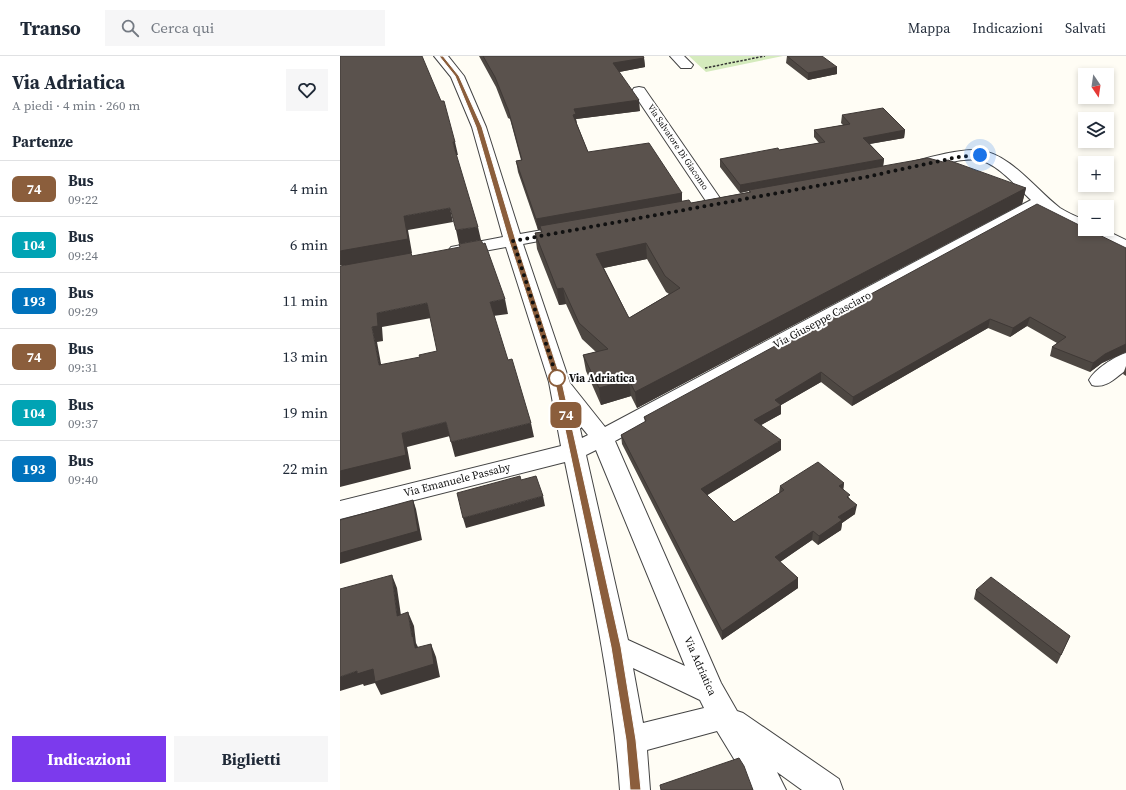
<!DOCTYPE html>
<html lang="it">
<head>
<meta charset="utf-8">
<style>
	:root { --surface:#fff; --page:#f6f6f7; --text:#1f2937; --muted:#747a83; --line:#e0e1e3; --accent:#7c3aed }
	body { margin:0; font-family:"Source Serif 4",serif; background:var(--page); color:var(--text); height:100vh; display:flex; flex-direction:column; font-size:15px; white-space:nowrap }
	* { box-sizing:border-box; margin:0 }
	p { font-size:13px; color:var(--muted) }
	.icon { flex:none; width:22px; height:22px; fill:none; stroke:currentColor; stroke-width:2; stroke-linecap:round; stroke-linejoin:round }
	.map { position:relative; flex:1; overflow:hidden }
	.panel { display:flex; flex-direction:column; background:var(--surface); width:340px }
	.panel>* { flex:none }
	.badge { padding:0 8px; border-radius:6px; font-size:14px; line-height:26px }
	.needle { width:26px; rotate:167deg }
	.tools { position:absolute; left:738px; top:12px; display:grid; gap:8px }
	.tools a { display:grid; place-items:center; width:36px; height:36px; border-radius:0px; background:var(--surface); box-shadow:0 2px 6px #0003; font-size:20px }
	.you { position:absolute; width:20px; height:20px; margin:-10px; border:3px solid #fff; border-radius:50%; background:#1a73e8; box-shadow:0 0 0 6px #1a73e833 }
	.map>.badge { position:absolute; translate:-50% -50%; box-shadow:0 0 0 2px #fff }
	h2 { padding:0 12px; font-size:15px; line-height:36px }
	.round { display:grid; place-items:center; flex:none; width:42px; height:42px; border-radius:0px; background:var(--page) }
	.summary { display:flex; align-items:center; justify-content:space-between; height:68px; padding:0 12px }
	h1 { font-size:19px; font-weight:700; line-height:30px }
	.primary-button { display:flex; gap:8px; margin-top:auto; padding:8px 12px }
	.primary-button a { flex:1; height:46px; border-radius:0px; background:var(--accent); color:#fff; font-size:16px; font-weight:700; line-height:46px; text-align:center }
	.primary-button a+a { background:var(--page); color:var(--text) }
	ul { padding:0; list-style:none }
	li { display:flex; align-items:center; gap:12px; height:56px; padding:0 12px; border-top:1px solid var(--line) }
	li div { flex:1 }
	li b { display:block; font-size:15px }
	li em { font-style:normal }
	li .badge { min-width:44px; font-weight:700; text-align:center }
	header { display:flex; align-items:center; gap:24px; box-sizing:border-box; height:56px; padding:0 20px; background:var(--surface); border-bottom:1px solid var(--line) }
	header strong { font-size:19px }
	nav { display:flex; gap:22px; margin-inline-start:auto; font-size:14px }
	.search { width:280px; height:36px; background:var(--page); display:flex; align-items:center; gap:10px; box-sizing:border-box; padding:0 14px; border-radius:0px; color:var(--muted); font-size:15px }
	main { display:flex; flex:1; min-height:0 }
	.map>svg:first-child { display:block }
	.green { fill:#d5ebbd }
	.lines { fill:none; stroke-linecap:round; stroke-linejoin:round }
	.minor-casing { stroke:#444; stroke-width:2 }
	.path { stroke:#333; stroke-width:1.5; stroke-dasharray:2.5 1.5; stroke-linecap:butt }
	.minor { fill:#fff; fill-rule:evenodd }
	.wall { fill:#4d4742; fill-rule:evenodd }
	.shaded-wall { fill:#3f3936 }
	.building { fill:#5a524d; stroke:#3f3936; fill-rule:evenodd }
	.line { fill:#8b5e3c; stroke:#fff }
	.walk { stroke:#111; stroke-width:4; stroke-dasharray:0 7.2 }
	.stop-dot { fill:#fff; stroke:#8b5e3c; stroke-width:2 }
	.labels { text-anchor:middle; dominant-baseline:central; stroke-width:4; stroke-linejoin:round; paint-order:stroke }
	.far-street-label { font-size:9px; fill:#111; stroke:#fff }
	.street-label { font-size:11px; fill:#111; stroke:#fff }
	.stop-label { font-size:11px; font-weight:bold; fill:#111; stroke:#fff; text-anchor:start }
</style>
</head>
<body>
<header>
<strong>Transo</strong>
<div class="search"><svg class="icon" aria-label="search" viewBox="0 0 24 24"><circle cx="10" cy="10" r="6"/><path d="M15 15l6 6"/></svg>Cerca qui</div>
<nav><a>Mappa</a><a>Indicazioni</a><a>Salvati</a></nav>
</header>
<main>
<section class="panel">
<div class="summary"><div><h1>Via Adriatica</h1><p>A piedi · 4 min · 260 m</p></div><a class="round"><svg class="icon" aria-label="heart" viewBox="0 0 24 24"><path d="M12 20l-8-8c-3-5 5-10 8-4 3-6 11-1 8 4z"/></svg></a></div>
<h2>Partenze</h2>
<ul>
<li><span class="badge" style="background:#8b5e3c;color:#fff">74</span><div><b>Bus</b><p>09:22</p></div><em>4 min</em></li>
<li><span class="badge" style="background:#00a3b4;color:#fff">104</span><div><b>Bus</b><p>09:24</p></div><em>6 min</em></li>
<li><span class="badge" style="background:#0072bc;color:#fff">193</span><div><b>Bus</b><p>09:29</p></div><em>11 min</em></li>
<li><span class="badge" style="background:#8b5e3c;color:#fff">74</span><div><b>Bus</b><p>09:31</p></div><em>13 min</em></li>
<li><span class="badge" style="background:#00a3b4;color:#fff">104</span><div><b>Bus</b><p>09:37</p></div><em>19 min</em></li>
<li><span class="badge" style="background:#0072bc;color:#fff">193</span><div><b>Bus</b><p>09:40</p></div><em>22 min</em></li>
</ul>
<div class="primary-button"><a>Indicazioni</a><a>Biglietti</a></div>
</section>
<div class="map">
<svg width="786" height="734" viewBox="0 0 786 734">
	<rect width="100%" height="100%" fill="#fffdf5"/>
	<path class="green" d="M349,0H443L366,16Z"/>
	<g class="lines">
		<defs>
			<path id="minor" d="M94,0H108L124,20L146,71L180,178L225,170L231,171L234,175L231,179L183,188L230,327L265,371L691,144C678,132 656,106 638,104C621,101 589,112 571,116L565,114L563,111L565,108C587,102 616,93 638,94C670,97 696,134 720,152C728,157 737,161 745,164V173H763L786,184V196L780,195L716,164L700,153L275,385L381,627L397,655L403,657L499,723L503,734H462L437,716L446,734H413L377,675L307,694L310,734H280C272,623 247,514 225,406L0,463V445L221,390L209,326L166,191L117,200L111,199L108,195L111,191L163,181L132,71L111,21ZM239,368L248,379L242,382ZM256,394L345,610L288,584L246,399ZM293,612L360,644L364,652L303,667Z
				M330,0H344L353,9L351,12H341Z
				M299,31L304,32L384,148L382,152L376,153L370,152L368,148L292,35L294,32Z
				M786,297V314C775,322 766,333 752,329L749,324C755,313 774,301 786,297Z"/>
		</defs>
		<use href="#minor" class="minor-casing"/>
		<path class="path" d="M365,12L425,0"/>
		<use href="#minor" class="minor"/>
	</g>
	<path class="wall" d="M139,0H303L304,2L305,11L279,16L300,55L236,63L237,68L248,96L342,137V145L351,147L409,136V135L400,137L380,111V103L439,94L479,87L474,81V74L503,69L501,67L502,59L565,74L564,82L530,88L544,103L543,110L686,132L682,148L297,352L291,340L261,349L246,315L243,299L256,296L242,283L226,248L219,249L197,193L195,177L201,176L200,174H198L178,116L176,105L181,104L170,63L168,62L156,31ZM307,203L326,236L329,238L289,262L264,212Z
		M447,0L497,11V18L468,24L446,7Z
		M786,192V296L762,307L750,316L710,300L712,291L717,287L687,270L670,281L648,272L512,350L481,326L441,349V358L421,369L441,394L367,439L394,466L439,437L440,430L504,427L503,433L510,443L515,458L502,467L501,474L478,489L472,484L440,506L458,522V532L382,584L282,388L281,379L305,366L304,361Z
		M786,310V320L783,318Z
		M636,534L730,580L717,608L634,543Z"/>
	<path class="shaded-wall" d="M304,2L305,11L274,17L273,7Z
		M497,11V18L468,24V17Z
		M299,44L300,55L236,63L237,69L233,59L234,53Z
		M565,74L564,82L523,89V82Z
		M113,86H115L118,99H116Z
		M544,103L543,111L409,134V135L400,137V129Z
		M686,132L682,148L297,352L295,336Z
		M342,137V148L200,170V174H198L196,163Z
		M110,152L113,166L68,174L72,197H71L75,211L0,209V195L64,160Z
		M138,171L141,184L119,188L116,174Z
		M306,187L307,203L258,213L256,198Z
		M223,232L226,248L219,249L217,233Z
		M165,243L168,258L153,260L150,246Z
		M87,247L91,262L42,271L43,285L37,286L44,324L39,309L32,271L37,257Z
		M690,261L687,270L670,281L673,272Z
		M650,263L648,272L512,350L513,341Z
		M786,288V296L762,307L750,316L753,307L765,298Z
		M481,316V326L441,349V358L414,373V364L435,344Z
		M289,324L291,340L261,349L259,332Z
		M106,366L110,380L67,391L71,413L0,431V415L62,377Z
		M191,367L194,381L115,401L111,386Z
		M441,384V394L361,443V433Z
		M504,427L503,436L499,430Z
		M203,440L205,450L126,472L123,462Z
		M73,444L76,453L82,484L0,508V497Z
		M517,449L515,458L502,467L501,474L478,489L479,480L498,461Z
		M473,475L472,484L434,510L435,501Z
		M52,519L57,532L63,573L57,560Z
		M458,522V532L382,584V575Z
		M68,556L74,570L76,587L79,593L75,592L72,581Z
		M91,588L96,601L100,621L41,639L35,627L24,630L23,628L0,635V621L17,615L33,613Z"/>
	<path class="building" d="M0,0H82L101,45H104L115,86H113L115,94L138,171L116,174L110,152L64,160L68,183L0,195Z
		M143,0H303L304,2L273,7L299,44L234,53L236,58L233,59L248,96L309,87L342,137L196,163L176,105L182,104L168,53L167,51L155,21Z
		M447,0H482L497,11L468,17Z
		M543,52L565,74L523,82L544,103L400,129L380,103L438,92L439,94L485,86L474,74L510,68L502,59Z
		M588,102L603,106L608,104L686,132L295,336L289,324L259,332L243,299L268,293L239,267L223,232L217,233L195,177L202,176L200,170L349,144L351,147L411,136L409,134ZM306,187L325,220L340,232L289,262L256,198Z
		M697,148L745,172V173H747L786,192V288L765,298L753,307L712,291L726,281L690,261L673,272L650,263L513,341L481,316L435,344L441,349L414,364L441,384L361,433L394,466L444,434L440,430L478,406L504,427L499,430L510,439L507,441L517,449L498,461L502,464L479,480L473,475L435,501L458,522L382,575L281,379L306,365L304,361Z
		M141,184L143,188L145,187L165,243L150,246L168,304L172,303L191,367L111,386L106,366L62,377L66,399L0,415V210L71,197L72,200L120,191L119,188ZM87,247L97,295L79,299L80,301L39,309L32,271L38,270L37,257Z
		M180,420L181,424L196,420L203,440L123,462L117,437Z
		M73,444L78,475L0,497V464Z
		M52,519L57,560L68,556L72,581L73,580L75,592L91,588L94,608L35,626L33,613L17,618V615L0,621V533Z
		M651,521L730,580L721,599L636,534Z
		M399,702L404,710L413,734H321L320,729Z"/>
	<path class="line" d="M99,0H103L119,20L142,71L176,185L222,326L281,591L296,684L301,734H290L286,684L271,591L215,326L169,185L136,71L115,20Z"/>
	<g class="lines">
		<path class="walk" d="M217,322L173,185L526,121L618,101L640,99"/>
	</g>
	<circle class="stop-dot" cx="217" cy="322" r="8"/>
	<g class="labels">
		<g class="far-street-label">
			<text transform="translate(338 91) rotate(56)">Via Salvatore Di Giacomo</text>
		</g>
		<g class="street-label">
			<text transform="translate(482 264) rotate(-28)">Via Giuseppe Casciaro</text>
			<text transform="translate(117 424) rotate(-14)">Via Emanuele Passaby</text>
			<text transform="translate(360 610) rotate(66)">Via Adriatica</text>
		</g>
		<g class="stop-label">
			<text x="229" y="322">Via Adriatica</text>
		</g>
	</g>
</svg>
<div class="tools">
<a><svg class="needle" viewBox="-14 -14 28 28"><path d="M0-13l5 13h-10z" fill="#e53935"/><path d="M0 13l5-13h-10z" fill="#747a83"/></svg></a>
<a><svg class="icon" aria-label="layers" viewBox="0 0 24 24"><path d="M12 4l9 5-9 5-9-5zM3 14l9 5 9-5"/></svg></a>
<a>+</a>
<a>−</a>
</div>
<div class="you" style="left:640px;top:99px"></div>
<b class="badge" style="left:226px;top:359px;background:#8b5e3c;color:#fff">74</b>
</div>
</main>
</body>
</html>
